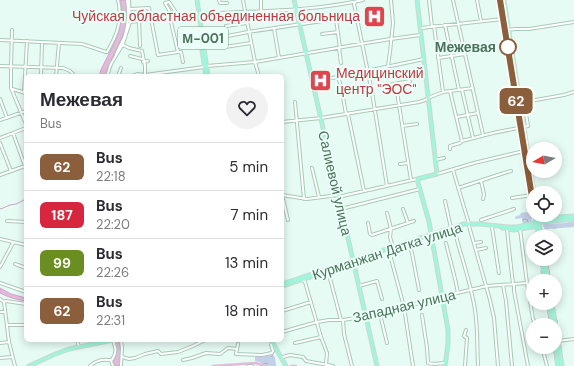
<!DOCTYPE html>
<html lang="en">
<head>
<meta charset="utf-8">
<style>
	:root { --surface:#fff; --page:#f2f2f3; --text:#2b2b33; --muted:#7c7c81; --line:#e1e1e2 }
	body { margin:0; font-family:"DM Sans",sans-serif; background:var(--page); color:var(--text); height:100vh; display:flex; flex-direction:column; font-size:15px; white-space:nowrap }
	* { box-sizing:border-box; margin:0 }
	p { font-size:13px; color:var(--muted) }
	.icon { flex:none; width:22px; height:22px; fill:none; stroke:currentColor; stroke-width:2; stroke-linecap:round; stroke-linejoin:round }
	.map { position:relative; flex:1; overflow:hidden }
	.side { position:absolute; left:24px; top:74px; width:260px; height:268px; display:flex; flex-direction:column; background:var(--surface); border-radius:6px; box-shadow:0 2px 10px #0003 }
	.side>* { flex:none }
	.badge { padding:0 8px; border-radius:6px; font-size:14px; line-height:26px }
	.needle { width:26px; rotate:261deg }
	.buttons { position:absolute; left:526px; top:142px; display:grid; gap:8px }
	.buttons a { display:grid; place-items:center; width:36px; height:36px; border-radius:50%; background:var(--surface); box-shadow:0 2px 10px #0003; font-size:20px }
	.map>.badge { position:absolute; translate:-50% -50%; box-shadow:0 0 0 2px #fff }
	.round { display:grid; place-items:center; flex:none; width:42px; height:42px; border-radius:21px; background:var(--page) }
	.summary { display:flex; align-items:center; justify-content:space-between; height:68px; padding:0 16px }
	h1 { font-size:19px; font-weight:700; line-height:30px }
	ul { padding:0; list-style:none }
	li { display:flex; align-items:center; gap:12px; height:48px; padding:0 16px; border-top:1px solid var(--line) }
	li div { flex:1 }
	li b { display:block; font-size:15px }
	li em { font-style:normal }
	li .badge { min-width:44px; font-weight:700; text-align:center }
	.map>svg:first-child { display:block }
	.forest { fill:url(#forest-crowns) }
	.water { fill:#e4badb; stroke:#d5a1ca }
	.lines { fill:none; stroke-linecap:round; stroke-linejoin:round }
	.stream { stroke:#d5a1ca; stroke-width:1 }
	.river { stroke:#e4badb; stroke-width:2.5 }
	.minor-casing { stroke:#a9c9b9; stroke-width:4 }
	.major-casing { stroke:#cdd8d1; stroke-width:5 }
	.minor { stroke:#fff; stroke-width:2 }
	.major { stroke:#a0f6db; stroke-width:3 }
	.line-casing { stroke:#fff; stroke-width:9 }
	.line { stroke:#8b5e3c; stroke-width:6 }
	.stop-dot { fill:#fff; stroke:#8b5e3c; stroke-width:2 }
	.labels { text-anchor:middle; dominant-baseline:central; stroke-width:4; stroke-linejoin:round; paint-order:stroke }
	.shield { fill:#ebfef7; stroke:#7b9c8a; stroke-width:1 }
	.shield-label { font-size:13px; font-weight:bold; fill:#4b725b }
	.health-label { font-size:14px; fill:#be3a42; stroke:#ebfef7; text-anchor:end }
	.stop-label { font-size:14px; font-weight:bold; fill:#4b725b; stroke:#ebfef7; text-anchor:end }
	.street-label { font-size:14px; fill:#4b725b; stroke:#ebfef7 }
</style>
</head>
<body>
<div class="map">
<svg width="574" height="366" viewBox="0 0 574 366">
	<defs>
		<pattern id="forest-crowns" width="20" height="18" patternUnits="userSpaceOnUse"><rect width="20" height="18" fill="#c4d0e8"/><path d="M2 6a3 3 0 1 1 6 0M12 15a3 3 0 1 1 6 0" fill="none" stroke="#a1adbf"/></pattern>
	</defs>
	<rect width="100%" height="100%" fill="#e5fbf4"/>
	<path class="forest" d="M526,212L528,213H531L532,219L530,223L523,225L522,218L516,219L515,217L517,216L520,215L521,213Z
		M574,221V227L548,229H545L543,226L544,224H546L565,223Z
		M272,355L275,357L276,366H270L255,361V356Z"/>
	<path class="water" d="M120,0H126C133,30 113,49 105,76H99L101,70C112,46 126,27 120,0Z
		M0,288L11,294L26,298V301C17,300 8,297 0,293Z
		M114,340H119L121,355L120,366H115V364L112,362L115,357L116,354Z"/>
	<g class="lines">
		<path class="stream" d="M0,209L3,208L10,205L16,204L26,199
			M535,232L536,237
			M543,233L544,237
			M547,259L548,262
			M540,263L541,267
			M548,264L550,276
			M541,271L542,278
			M550,280V281
			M547,306L549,320
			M556,317V319
			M557,320L559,337
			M560,342L561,348
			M554,352L556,365"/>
		<path class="river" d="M213,366L255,363L266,366
			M291,366H296"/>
		<defs>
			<path id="minor" d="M219,0L220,3H227
				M243,0L255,62L259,76
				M261,0V12
				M429,0L432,27
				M453,0L483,135
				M477,0L481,21
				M355,2L354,4L372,92L387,186
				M130,9L149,8L158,55L178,52
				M199,14C254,11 309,12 363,0
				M173,17L165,3L169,2L179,17
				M170,18L178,52H181L183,62
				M336,19L340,48
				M139,21L140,46
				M130,22L197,14
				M445,25L459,90
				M226,26L247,23
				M434,26L443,92
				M274,28L279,58
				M421,28L503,19
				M12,30L11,67V88L26,124
				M505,30L516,29H529L574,22
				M322,34L338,32
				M0,40L82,44L106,52H107C117,35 123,20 118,0
				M202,41L248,32L336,19L356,14
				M123,45L129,48L142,51L145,66V75
				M225,47L251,43
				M339,48L341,63
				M116,55C118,49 121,44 124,38C128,26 129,12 127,0
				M130,56L142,59
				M438,58L465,54
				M143,62L148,61
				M0,66L63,68L70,71L73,74V76
				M207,66L255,62L384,40L391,39L420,35
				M388,66L390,52L393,23L391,0
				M41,76L42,42
				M56,76L59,43
				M107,76L111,64L123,44L130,22L129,0
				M118,76L121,68
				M132,76L137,74L145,75L204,67
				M338,77L341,86L346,114
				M313,81L338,77L424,59
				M396,84L399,105L411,180
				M389,85L410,81
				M12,89L26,93
				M462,90L473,138
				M450,91L462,141
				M24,93L27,41
				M343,94L358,92
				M0,99L7,118
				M295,102L304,199
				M348,114L364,191
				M457,117L478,113
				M0,120L26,111
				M282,122L321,118L419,102L425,100L428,98L443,92L473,88
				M402,126L417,124
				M13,133L25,166
				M0,138L26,128
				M0,143L11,171
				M450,149V146L460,143L462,141L493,133L528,126L524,102L564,95L574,92
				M435,160L444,158
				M400,164L408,163
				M312,168L319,197
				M453,170L469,224
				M437,174L474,163L524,151
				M0,175L25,166
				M481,181L484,194L483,199
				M458,188L501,174L511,171
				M282,195L307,199L338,195
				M282,195L288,220
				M338,197L417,179
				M512,198L532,195
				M445,201L451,228
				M341,209L420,189
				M403,209L408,223
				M387,213L391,229L390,237L393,247
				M481,220L514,209
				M7,221L26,222
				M368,223L370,234L372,235L414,221
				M469,226L490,300L494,318L498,366
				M492,227L499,273
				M454,229C461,256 471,283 475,310C478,329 477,347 478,366
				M507,229L510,258L513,284
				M520,229L527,283L533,319L536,325
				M0,239L26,245
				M446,243C450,260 455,276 458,293
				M475,243L481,242
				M409,244L412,253L419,290
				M476,250L486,248
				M389,251L404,307L413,366
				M15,264L26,268
				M0,267L13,243
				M328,271L341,320
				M303,280L305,282L321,337L327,353L326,365
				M0,283L26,292
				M514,284V291L528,366
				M503,285L506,301L512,366
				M359,286L377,281L382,299
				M0,299L4,302L6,301L26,304
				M4,302L9,342L15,366
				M282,311L311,302
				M0,312H5
				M380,314L387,343
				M422,315L427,348L428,363C433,365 440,363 445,363
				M343,320L344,334L352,366
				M7,325H26
				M282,332L317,322L329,320H343L380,314L444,296L487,286L527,283
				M77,340L79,347
				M113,340C116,349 117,353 111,361L113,366
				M121,340L122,348L121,366
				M558,341L574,339
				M0,343L9,342
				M295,343L321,337
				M238,344L236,354L262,355L272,353L273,351L271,345L273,343
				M542,347L547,366
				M122,357L129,359L135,358L145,354L158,351L161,354L178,352L193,346L205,340
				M283,357L290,355L303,357L306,361L333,366
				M0,358L12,357
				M183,360L192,358L206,353L220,354L228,348L237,349
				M90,366C97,360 102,359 111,360
				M248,366H252
				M465,366L467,338L464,336L466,330"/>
			<path id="major" d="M197,0L208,76
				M294,0L377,366
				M417,0L437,174L417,179L429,222L448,330V344L445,366
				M500,0L533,203
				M504,0L534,193
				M200,37L206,76
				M535,215L539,237
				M538,215L541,237
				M502,228L514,230L526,228L533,227L543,222L574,219
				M542,259L545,281
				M545,259L548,281
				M282,284L435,233L464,224H480L508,227H517L531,224L543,218L574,216
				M282,286L344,266
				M549,303L552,325
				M552,303L562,366
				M271,340L286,366
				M555,344L558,366
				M29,366L53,355L69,349L113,340"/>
		</defs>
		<use href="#minor" class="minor-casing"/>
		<use href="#major" class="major-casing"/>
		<use href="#minor" class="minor"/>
		<use href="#major" class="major"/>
	</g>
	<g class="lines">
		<defs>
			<path id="line" d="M500,0L533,203"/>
		</defs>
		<use href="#line" class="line-casing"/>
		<use href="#line" class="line"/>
	</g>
	<defs>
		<symbol id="hospital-square" viewBox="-11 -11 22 22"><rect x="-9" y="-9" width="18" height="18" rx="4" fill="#e0444e" stroke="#ebfef7"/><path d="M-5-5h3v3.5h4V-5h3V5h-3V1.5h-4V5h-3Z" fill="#fff"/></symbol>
	</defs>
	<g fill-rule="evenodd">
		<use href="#hospital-square" x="362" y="4" width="25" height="25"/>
		<use href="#hospital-square" x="308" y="68" width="25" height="25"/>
	</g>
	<circle class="stop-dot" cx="508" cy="47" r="8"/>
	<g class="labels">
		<rect class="shield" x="178" y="27" width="50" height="22" rx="3"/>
		<g class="shield-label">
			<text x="203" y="38">М-001</text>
		</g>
		<g class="health-label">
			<text x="360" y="16">Чуйская областная объединенная больница</text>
			<text x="336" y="73" text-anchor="start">Медицинский<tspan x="336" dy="16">центр "ЭОС"</tspan></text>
		</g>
		<g class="stop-label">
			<text x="496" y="47">Межевая</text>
		</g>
		<g class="street-label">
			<text transform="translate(335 183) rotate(77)">Салиевой улица</text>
			<text transform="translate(387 251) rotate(-18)">Курманжан Датка улица</text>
			<text transform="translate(404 306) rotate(-13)">Западная улица</text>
		</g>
	</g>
</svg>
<div class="buttons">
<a><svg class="needle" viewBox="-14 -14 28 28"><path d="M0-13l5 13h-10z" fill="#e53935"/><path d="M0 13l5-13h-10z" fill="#7c7c81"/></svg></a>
<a><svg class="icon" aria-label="locate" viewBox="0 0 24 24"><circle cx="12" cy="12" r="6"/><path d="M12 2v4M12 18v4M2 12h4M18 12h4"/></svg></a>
<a><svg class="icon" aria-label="layers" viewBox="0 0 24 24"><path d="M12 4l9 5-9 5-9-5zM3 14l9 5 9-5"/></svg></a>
<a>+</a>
<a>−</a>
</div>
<b class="badge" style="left:516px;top:101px;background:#8b5e3c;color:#fff">62</b>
<section class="side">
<div class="summary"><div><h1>Межевая</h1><p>Bus</p></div><a class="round"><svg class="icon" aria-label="heart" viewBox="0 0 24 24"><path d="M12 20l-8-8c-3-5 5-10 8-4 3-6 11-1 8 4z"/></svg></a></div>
<ul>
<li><span class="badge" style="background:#8b5e3c;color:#fff">62</span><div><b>Bus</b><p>22:18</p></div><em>5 min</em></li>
<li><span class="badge" style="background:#d7263d;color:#fff">187</span><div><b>Bus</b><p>22:20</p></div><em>7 min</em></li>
<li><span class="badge" style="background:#6b8e23;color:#fff">99</span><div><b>Bus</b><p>22:26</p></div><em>13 min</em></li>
<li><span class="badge" style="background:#8b5e3c;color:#fff">62</span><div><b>Bus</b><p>22:31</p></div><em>18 min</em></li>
</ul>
</section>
</div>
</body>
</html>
